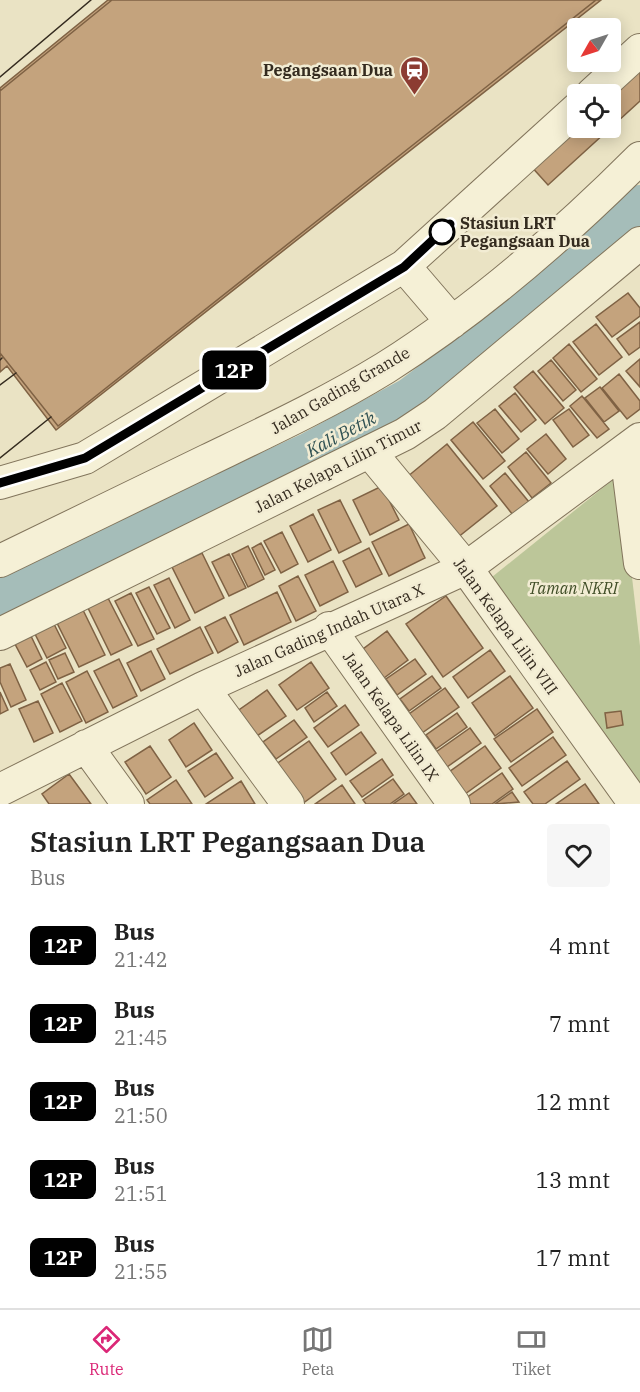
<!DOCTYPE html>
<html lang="id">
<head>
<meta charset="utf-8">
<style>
	:root { --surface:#fff; --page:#f6f6f6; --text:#222; --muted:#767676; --line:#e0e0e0; --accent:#db2777 }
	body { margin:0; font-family:"IBM Plex Serif",serif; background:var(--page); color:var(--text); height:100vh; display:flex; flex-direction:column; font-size:22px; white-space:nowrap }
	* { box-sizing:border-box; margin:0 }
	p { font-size:20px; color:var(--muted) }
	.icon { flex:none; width:33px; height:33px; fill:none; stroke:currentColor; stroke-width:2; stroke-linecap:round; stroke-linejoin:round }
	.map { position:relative; height:804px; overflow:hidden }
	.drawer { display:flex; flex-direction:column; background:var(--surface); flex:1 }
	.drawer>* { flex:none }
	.badge { padding:0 12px; border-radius:9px; font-size:21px; line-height:39px }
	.needle { width:39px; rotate:231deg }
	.fabs { position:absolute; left:567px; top:18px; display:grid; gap:12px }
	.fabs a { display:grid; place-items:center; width:54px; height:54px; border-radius:6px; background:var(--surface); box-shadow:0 3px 15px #0003; font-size:30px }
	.map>.badge { position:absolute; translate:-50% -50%; box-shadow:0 0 0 3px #fff }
	.round { display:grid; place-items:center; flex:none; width:63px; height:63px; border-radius:6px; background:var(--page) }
	.summary { display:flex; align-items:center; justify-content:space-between; height:102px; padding:0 30px }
	h1 { font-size:28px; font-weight:600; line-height:45px }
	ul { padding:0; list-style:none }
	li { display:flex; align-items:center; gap:18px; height:78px; padding:0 30px }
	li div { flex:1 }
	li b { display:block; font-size:22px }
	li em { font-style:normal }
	li .badge { min-width:66px; font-weight:700; text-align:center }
	.tabs { display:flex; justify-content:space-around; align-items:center; height:84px; border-top:2px solid var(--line); background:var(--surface); font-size:16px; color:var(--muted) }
	.tabs a { display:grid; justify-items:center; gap:3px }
	.tabs .selected { color:var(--accent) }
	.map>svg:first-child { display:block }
	.green { fill:#bcc699 }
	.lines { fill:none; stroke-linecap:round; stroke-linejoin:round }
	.river { stroke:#a5bdb9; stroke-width:40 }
	.building { fill:#c4a37d; stroke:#7f6244; stroke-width:1.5 }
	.minor-casing { stroke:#82755c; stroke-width:34 }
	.minor { stroke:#f5f0d6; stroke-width:32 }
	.tram { stroke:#342b1f; stroke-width:1.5 }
	.line-casing { stroke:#fff; stroke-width:14 }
	.line { stroke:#010101; stroke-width:9 }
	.stop-dot { fill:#fff; stroke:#010101; stroke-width:3 }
	.labels { text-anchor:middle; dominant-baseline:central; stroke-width:5; stroke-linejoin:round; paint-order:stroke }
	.poi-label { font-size:16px; font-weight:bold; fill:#342b1f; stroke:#f2ecd3; text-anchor:end }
	.stop-label { font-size:16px; font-weight:bold; fill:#342b1f; stroke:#f2ecd3; text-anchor:start }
	.street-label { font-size:16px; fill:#342b1f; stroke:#f2ecd3 }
	.park-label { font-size:16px; font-style:italic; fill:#404e27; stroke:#f2ecd3 }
	.water-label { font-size:18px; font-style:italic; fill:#2f5052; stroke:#f2ecd3 }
</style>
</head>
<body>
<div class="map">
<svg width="640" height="804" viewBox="0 0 640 804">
	<rect width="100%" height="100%" fill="#eae3c4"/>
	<path class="green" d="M620,474L640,646V794L492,577Z"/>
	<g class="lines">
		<path class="river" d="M0,597L310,452L411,397L505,326L640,205"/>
	</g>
	<path class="building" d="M108,0H601L56,430L7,366L0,372V88Z
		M112,0H596L58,426L0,353V91Z
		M640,63V101L548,185L530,165L578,128H610V94Z
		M628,293L640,308V316L612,337L596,317Z
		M640,322V347L629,355L617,339Z
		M596,324L622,357L599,375L573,342Z
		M569,344L597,379L581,392L553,358Z
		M640,359V387L626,371Z
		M551,360L576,390L563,401L538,371Z
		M533,371L564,408L545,424L514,387Z
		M619,374L640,401V409L627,419L602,388Z
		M600,387L619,411L604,422L585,398Z
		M515,393L536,420L521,432L499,406Z
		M582,396L609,429L597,438L570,406Z
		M495,409L519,439L502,453L477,423Z
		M569,409L589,435L573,447L553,420Z
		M473,422L505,461L483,479L451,440Z
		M546,434L566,459L548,474L527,449Z
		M447,444L497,506L457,538L407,477Z
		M526,452L551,483L532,498L508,467Z
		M505,473L529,502L513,515L490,486Z
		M382,486L399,520L370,535L353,500Z
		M340,500L361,542L339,553L318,510Z
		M313,514L331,550L308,562L290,526Z
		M409,524L425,558L389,576L372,542Z
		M282,532L298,564L281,573L264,541Z
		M261,543L275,570L265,575L252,548Z
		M248,546L264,579L248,587L232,554Z
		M369,548L382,574L356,587L343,561Z
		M202,553L224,598L195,613L172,567Z
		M229,554L246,588L229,596L212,562Z
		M333,561L348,592L320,606L305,575Z
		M298,576L316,611L296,621L279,586Z
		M169,578L190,620L175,628L154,585Z
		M149,587L170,628L157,634L136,593Z
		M277,592L291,622L244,645L230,615Z
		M131,593L154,639L138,646L115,601Z
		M446,596L483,648L443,677L406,624Z
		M108,598L132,645L111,655L88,608Z
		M82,608L105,655L79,667L56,621Z
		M225,617L238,642L218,653L205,627Z
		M54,624L66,648L47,658L35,634Z
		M200,627L213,653L170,674L157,649Z
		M387,631L408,660L384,678L363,649Z
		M31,636L42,659L27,667L15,644Z
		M490,650L505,671L468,698L453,677Z
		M151,651L165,679L141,691L127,663Z
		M65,653L74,672L58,679L49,660Z
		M119,659L137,696L113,708L94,671Z
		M415,659L426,674L397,695L386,679Z
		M46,662L56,682L40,690L30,670Z
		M311,662L329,688L297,710L279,685Z
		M10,664L26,700L11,707L0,682V668Z
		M87,671L108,712L86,723L66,682Z
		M432,676L441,688L409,711L400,699Z
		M510,676L533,708L495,736L472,703Z
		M62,683L82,721L60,732L41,694Z
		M445,688L459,707L422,733L409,714Z
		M267,690L286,716L254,738L236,712Z
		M0,692L8,710L0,714Z
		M327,692L337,706L314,722L305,708Z
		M38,701L53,733L34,742L19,709Z
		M345,705L359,725L328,747L314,728Z
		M537,709L553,732L511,762L494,739Z
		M621,711L623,725L607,728L605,713Z
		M457,713L467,727L436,749L426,735Z
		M294,720L307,737L276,759L263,742Z
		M194,723L212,750L186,767L169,740Z
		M470,728L481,743L447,767L436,752Z
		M361,732L376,753L346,775L331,753Z
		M553,737L566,755L522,786L509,768Z
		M309,741L336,779L302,804L272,767Z
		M150,746L171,777L146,794L125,762Z
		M485,746L501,768L465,794L449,772Z
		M216,753L233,778L205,797L188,771Z
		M382,759L393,775L362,797L350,781Z
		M567,761L580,779L545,804H533L524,792Z
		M502,773L513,789L492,804H470L466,798Z
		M69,774L91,804H49L42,794Z
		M393,779L404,794L390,804H366L363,800Z
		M176,780L192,804H150L147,800Z
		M241,781L255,804H206Z
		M585,784L599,804H556Z
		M342,785L355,804H315Z
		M512,792L519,802L495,804Z
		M409,793L417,804H393Z"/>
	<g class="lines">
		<defs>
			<path id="minor" d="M592,94L640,50
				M404,266L452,322
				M370,452L466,568L635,804
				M626,452L640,563
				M0,483L85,458L404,266L578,108
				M0,561C69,527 139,494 208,460C268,431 328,403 385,368C475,311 565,233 640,158
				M329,628L454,804
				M0,634L405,434L435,414L640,243
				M203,688L288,804
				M86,746L128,804
				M0,790L203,688L466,568L640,439"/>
		</defs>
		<use href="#minor" class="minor-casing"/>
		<use href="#minor" class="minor"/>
		<path class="tram" d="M0,77L91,0
			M0,360L2,358
			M0,385L16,373
			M0,458L51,417"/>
	</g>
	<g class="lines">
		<defs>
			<path id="line" d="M0,483L85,458L404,267L450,224"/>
		</defs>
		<use href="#line" class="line-casing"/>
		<use href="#line" class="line"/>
	</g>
	<defs>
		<symbol id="station-pin" viewBox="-11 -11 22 30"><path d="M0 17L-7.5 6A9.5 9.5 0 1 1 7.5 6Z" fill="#8c3c32" stroke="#f2ecd3"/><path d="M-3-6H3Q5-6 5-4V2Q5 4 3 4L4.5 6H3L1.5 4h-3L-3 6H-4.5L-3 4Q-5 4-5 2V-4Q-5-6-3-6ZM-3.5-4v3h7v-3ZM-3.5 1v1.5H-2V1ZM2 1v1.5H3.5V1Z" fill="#fff"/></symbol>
	</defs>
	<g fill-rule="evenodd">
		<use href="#station-pin" x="398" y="54" width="33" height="45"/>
	</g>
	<circle class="stop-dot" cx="442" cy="232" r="12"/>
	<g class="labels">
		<g class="poi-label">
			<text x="393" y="70">Pegangsaan Dua</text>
		</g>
		<g class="stop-label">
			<text x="460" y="223">Stasiun LRT<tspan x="460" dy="18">Pegangsaan Dua</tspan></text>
		</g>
		<g class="street-label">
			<text transform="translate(340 390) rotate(-30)">Jalan Gading Grande</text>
			<text transform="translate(338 466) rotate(-27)">Jalan Kelapa Lilin Timur</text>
			<text transform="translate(506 626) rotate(54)">Jalan Kelapa Lilin VIII</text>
			<text transform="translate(329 630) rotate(-24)">Jalan Gading Indah Utara X</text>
			<text transform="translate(391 716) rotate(55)">Jalan Kelapa Lilin IX</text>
		</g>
		<g class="park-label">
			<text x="573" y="588">Taman NKRI</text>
		</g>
		<g class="water-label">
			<text transform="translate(341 434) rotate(-28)">Kali Betik</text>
		</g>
	</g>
</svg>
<div class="fabs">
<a><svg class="needle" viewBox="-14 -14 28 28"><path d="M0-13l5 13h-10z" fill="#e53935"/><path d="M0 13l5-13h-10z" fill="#767676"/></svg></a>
<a><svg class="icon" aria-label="locate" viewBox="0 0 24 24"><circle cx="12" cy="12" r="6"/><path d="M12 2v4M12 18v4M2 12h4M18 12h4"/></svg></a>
</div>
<b class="badge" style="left:234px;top:370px;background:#010101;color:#fff">12P</b>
</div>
<section class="drawer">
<div class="summary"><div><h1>Stasiun LRT Pegangsaan Dua</h1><p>Bus</p></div><a class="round"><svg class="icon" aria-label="heart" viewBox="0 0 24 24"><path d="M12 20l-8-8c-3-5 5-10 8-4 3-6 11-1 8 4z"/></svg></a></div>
<ul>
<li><span class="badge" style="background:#010101;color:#fff">12P</span><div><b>Bus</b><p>21:42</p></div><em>4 mnt</em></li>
<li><span class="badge" style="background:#010101;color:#fff">12P</span><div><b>Bus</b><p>21:45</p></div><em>7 mnt</em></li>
<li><span class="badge" style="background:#010101;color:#fff">12P</span><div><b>Bus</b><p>21:50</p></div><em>12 mnt</em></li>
<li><span class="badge" style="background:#010101;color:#fff">12P</span><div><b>Bus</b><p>21:51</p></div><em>13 mnt</em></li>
<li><span class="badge" style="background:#010101;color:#fff">12P</span><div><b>Bus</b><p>21:55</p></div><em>17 mnt</em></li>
</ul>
</section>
<nav class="tabs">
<a class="selected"><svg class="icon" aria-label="directions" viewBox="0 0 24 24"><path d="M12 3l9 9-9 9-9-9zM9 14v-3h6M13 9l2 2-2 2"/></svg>Rute</a>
<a><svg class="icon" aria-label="map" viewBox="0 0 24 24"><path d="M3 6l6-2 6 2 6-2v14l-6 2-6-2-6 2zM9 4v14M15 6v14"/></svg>Peta</a>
<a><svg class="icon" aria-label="tickets" viewBox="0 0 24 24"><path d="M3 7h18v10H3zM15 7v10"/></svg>Tiket</a>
</nav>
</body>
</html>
